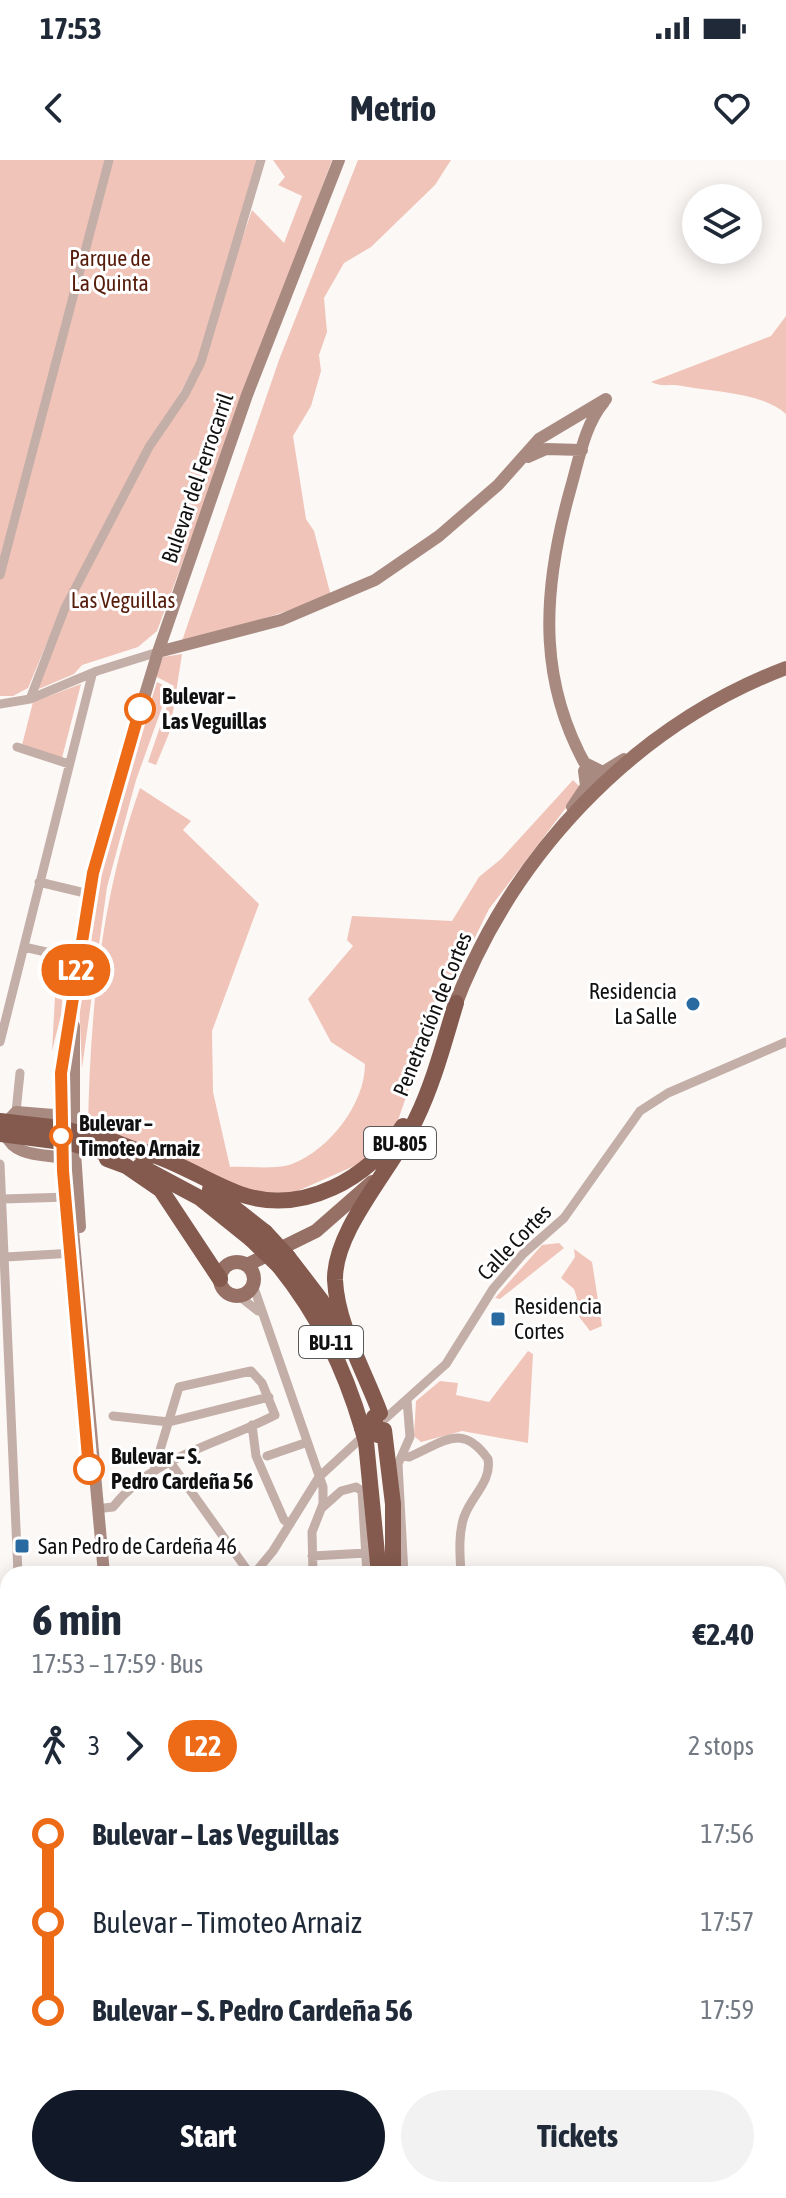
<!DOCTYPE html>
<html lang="en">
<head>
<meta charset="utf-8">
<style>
	:root { --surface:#fff; --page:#f2f2f3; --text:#1f2937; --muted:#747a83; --accent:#111827 }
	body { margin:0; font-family:"Asap Condensed",sans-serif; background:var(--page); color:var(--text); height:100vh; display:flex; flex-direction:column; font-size:30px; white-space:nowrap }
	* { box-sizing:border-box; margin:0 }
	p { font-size:26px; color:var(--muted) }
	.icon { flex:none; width:44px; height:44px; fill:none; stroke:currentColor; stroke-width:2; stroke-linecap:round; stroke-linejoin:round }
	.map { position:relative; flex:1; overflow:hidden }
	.side { position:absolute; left:0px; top:1406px; width:786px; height:632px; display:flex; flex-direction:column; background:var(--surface); border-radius:24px 24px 0 0; box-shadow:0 4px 20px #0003 }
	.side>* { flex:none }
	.badge { padding:0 16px; border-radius:26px; font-size:28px; line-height:52px }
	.fabs { position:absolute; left:682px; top:24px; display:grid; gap:16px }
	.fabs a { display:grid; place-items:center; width:80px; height:80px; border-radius:50%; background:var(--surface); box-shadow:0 4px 20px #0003; font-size:40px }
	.map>.badge { position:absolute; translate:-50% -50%; box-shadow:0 0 0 4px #fff }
	.legs { display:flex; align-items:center; gap:12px; height:88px; padding:0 32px; font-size:26px }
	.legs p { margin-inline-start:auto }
	.headline { display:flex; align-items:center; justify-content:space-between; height:136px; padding:0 32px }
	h1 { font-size:44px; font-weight:700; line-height:60px }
	.action { display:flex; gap:16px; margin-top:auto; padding:16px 32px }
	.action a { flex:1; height:92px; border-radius:48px; background:var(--accent); color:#fff; font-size:32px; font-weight:700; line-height:92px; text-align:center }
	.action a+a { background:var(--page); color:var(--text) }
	ul { padding:0 32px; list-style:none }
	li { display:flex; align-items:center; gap:28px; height:88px; font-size:30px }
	li i { display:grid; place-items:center; width:12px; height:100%; margin:0 10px; background:currentColor }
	li i::after { content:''; width:20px; height:20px; margin:-10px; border:6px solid; border-radius:50%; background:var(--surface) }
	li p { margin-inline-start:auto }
	li:first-child i { background:linear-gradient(#0000 50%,currentColor 0) }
	li:last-child i { background:linear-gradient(currentColor 50%,#0000 0) }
	.status { display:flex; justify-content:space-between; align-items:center; height:56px; padding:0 40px; background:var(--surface); direction:ltr }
	.status svg { height:22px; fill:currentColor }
	header { display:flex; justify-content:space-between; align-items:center; height:104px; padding:0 32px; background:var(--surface); font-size:36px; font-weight:700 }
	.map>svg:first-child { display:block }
	.green { fill:#f0c4b8 }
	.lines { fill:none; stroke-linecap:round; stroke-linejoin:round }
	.street { stroke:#c4aea8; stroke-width:9 }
	.secondary { stroke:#a98a81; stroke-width:12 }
	.primary { stroke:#967065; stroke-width:14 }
	.highway { stroke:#845a4e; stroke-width:16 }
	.highway-bridge { stroke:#845a4e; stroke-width:16 }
	.line-1-casing { stroke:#fff; stroke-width:18 }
	.line-1 { stroke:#ed6b17; stroke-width:12 }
	.stop-1-dot { fill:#fff; stroke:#ed6b17; stroke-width:4 }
	.poi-dot { fill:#296ba1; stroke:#fff; stroke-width:3 }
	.labels { text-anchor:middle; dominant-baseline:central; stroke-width:6; stroke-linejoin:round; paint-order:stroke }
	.shield { fill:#fff; stroke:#595858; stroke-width:2 }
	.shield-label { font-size:20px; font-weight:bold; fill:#121111 }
	.park-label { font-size:22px; fill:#561d0c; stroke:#fff }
	.street-label { font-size:22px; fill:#121111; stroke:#fff }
	.stop-label { font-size:22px; font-weight:bold; fill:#121111; stroke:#fff; text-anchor:start }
	.poi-label { font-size:22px; fill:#121111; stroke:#fff; text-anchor:start }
</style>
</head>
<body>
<div class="status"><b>17:53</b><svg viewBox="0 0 49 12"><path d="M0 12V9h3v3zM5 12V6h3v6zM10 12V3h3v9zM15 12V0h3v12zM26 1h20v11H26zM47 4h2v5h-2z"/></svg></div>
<header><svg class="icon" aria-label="back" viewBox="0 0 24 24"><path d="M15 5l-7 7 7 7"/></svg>Metrio<svg class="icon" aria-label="heart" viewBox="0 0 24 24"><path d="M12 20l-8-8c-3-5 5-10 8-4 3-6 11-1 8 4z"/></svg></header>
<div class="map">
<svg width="786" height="2038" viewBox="0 0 786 2038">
	<rect width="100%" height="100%" fill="#fcf8f6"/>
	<path class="green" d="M0,0H258L198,200L54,466L28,528L13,536H0Z
		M273,0H332L157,471L138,487L82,505L74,514L34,531L68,449L152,288L188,235L252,50L284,83L302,36L278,25L285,17Z
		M358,0H451L435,25L371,87L344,103L324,138L327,172L319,195L321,211L311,246L293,276L306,359L314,371L331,436L254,462L182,481L279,200Z
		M786,156V254C761,232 713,232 682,226C670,223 663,228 651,222L771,176Z
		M182,494L170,571L156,605L148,602L174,526L155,516L163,497Z
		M157,522L169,528L136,620L107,727L82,908L78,817L105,682L140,562L144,563Z
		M81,524L62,598L22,585L33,542Z
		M573,620L581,628L489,749L430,868L396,966L361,1003L293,1033L260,1032L219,1021L88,968C90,853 101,737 140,628L191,661L183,670L259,744L212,871L213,932L230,1007C248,1006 275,1010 292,1004C329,990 365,944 365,904L331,882L308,839L353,786L347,780L352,756L452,761L479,717L501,699Z
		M57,801L65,803L61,855L52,891Z
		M559,1083L564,1088L500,1139L495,1138L542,1085Z
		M574,1089L592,1102L602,1166L590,1171L571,1146L577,1138L574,1129L561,1118L575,1097Z
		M528,1191L533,1194L528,1283L462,1271L421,1282L414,1276L416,1241L440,1221L458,1223L456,1235L489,1242Z
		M0,1515L8,1517V1674L0,1672Z"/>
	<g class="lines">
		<path class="street" d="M0,415L109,0
			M30,539L65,448L149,287L185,234L201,202L261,0
			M0,544L30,539L97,511L158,492
			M17,587L69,604
			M39,722L89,734
			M24,787L77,799
			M0,882L92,515
			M16,952L20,913
			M0,1004L18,1414
			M3,1039L69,1037
			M6,1097L74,1093
			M253,1125L323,1327V1344L312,1372L313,1414
			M239,1136L258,1151
			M113,1256L169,1262L269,1237
			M386,1258L446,1204L493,1129L523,1094L564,1058L640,951L668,933L786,882
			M252,1265L256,1296L284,1360L290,1364
			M267,1296L305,1283
			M402,1296L409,1297C444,1282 462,1262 488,1299C492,1322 471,1336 464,1357C458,1375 460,1395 461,1414
			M170,1302L250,1414
			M104,1348L113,1347C153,1296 220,1284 275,1255L262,1223L251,1211L179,1227L154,1310
			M322,1348L341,1331L356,1327L362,1331L367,1414
			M312,1396L366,1393
			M254,1414L273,1391L319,1317L358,1281
			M404,1414L398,1304L410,1277L407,1240
			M0,1474L8,1476
			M778,1506L786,1503
			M0,1727L8,1730
			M0,1774L8,1740
			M0,1909L8,1898
			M126,2030L128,2038
			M185,2030L193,2038
			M285,2030V2038
			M362,2030V2038
			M447,2030V2038
			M262,2038L263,2030"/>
		<path class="secondary" d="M528,297L546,289L582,290
			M158,492L281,460L375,420L439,376L498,325L539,279L606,239
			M585,603L603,612L624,599
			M599,627C535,531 541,433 571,327C579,299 585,264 604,242
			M572,647L586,626L584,611
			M74,866V977L80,1067
			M5,964L16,952L54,955L69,946
			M4,970C12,998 42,994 66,998
			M104,1414L66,993L65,893L77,799L105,666L158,492L247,235L339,0
			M56,2038L57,2030
			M67,2038L69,2030"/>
		<path class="primary" d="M452,853C509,698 631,567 786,508
			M220 1119a17 17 0 1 1 34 0a17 17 0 1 1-34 0Z
			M247,1105L316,1071L372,1022"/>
		<path class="highway" d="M115,982L151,996
			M145,992C179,1002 207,1022 240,1034C303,1056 370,1018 403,966
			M107,999L126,1006L161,1030L220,1119
			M140,1006L200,1038L251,1079
			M210,1029L265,1072
			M288,1097L321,1140L341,1174
			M279,1106C319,1156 344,1207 362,1268
			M380,1253C365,1212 337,1165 335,1120C334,1069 393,1008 416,959C434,922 444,882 456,843
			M384,1270L393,1344V1414
			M366,1282L379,1414
			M414,2030L415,2038
			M434,2030L435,2038"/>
		<path class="highway-bridge" d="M0,961L60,968L115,982
			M0,974L70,983L109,994
			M265,1072L288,1097
			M251,1079L279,1106
			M374,1257L378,1275
			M362,1268L366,1282"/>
	</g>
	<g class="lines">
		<defs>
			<path id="line-1" d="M89,1309L63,1011L61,913L93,713L140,549"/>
		</defs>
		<use href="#line-1" class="line-1-casing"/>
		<use href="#line-1" class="line-1"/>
	</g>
	<g class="stop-1-dot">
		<circle cx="140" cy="549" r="14"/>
		<circle cx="61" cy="976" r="10"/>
		<circle cx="89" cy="1309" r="14"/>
	</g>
	<g class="poi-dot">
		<circle cx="693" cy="844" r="8"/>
		<rect x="490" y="1151" width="16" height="16" rx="4"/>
		<rect x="14" y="1378" width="16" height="16" rx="4"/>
	</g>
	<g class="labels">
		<g class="shield">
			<rect x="364" y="967" width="72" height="32" rx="6"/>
			<rect x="299" y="1166" width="64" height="32" rx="6"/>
		</g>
		<g class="shield-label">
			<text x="400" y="983">BU-805</text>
			<text x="331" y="1182">BU-11</text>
		</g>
		<g class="park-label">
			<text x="110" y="98">Parque de<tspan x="110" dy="25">La Quinta</tspan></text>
			<text x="123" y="440">Las Veguillas</text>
		</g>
		<g class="street-label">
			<text transform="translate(197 318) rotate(-71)">Bulevar del Ferrocarril</text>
			<text transform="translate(432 854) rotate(-68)">Penetración de Cortes</text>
			<text transform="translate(514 1082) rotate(-46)">Calle Cortes</text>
		</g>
		<g class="stop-label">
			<text x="162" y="536">Bulevar –<tspan x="162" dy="25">Las Veguillas</tspan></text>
			<text x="79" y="963">Bulevar –<tspan x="79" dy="25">Timoteo Arnaiz</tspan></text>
			<text x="111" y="1296">Bulevar – S.<tspan x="111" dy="25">Pedro Cardeña 56</tspan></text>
		</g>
		<g class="poi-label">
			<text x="677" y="831" text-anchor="end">Residencia<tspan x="677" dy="25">La Salle</tspan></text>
			<text x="514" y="1146">Residencia<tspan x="514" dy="25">Cortes</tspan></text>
			<text x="38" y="1386">San Pedro de Cardeña 46</text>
		</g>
	</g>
</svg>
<div class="fabs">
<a><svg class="icon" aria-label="layers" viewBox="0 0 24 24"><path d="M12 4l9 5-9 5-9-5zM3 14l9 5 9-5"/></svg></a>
</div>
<b class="badge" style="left:76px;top:810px;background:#ed6b17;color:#fff">L22</b>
<section class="side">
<div class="headline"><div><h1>6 min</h1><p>17:53 – 17:59 · Bus</p></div><b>€2.40</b></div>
<div class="legs"><svg class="icon" aria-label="walk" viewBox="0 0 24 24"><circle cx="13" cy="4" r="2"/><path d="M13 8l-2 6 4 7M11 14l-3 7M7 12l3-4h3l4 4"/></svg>3<svg class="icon" aria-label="forward" viewBox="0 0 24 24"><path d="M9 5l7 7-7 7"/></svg><b class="badge" style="background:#ed6b17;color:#fff">L22</b><p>2 stops</p></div>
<ul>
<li><i style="color:#ed6b17"></i><b>Bulevar – Las Veguillas</b><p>17:56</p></li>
<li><i style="color:#ed6b17"></i><span>Bulevar – Timoteo Arnaiz</span><p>17:57</p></li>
<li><i style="color:#ed6b17"></i><b>Bulevar – S. Pedro Cardeña 56</b><p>17:59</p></li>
</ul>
<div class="action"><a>Start</a><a>Tickets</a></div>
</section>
</div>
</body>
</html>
